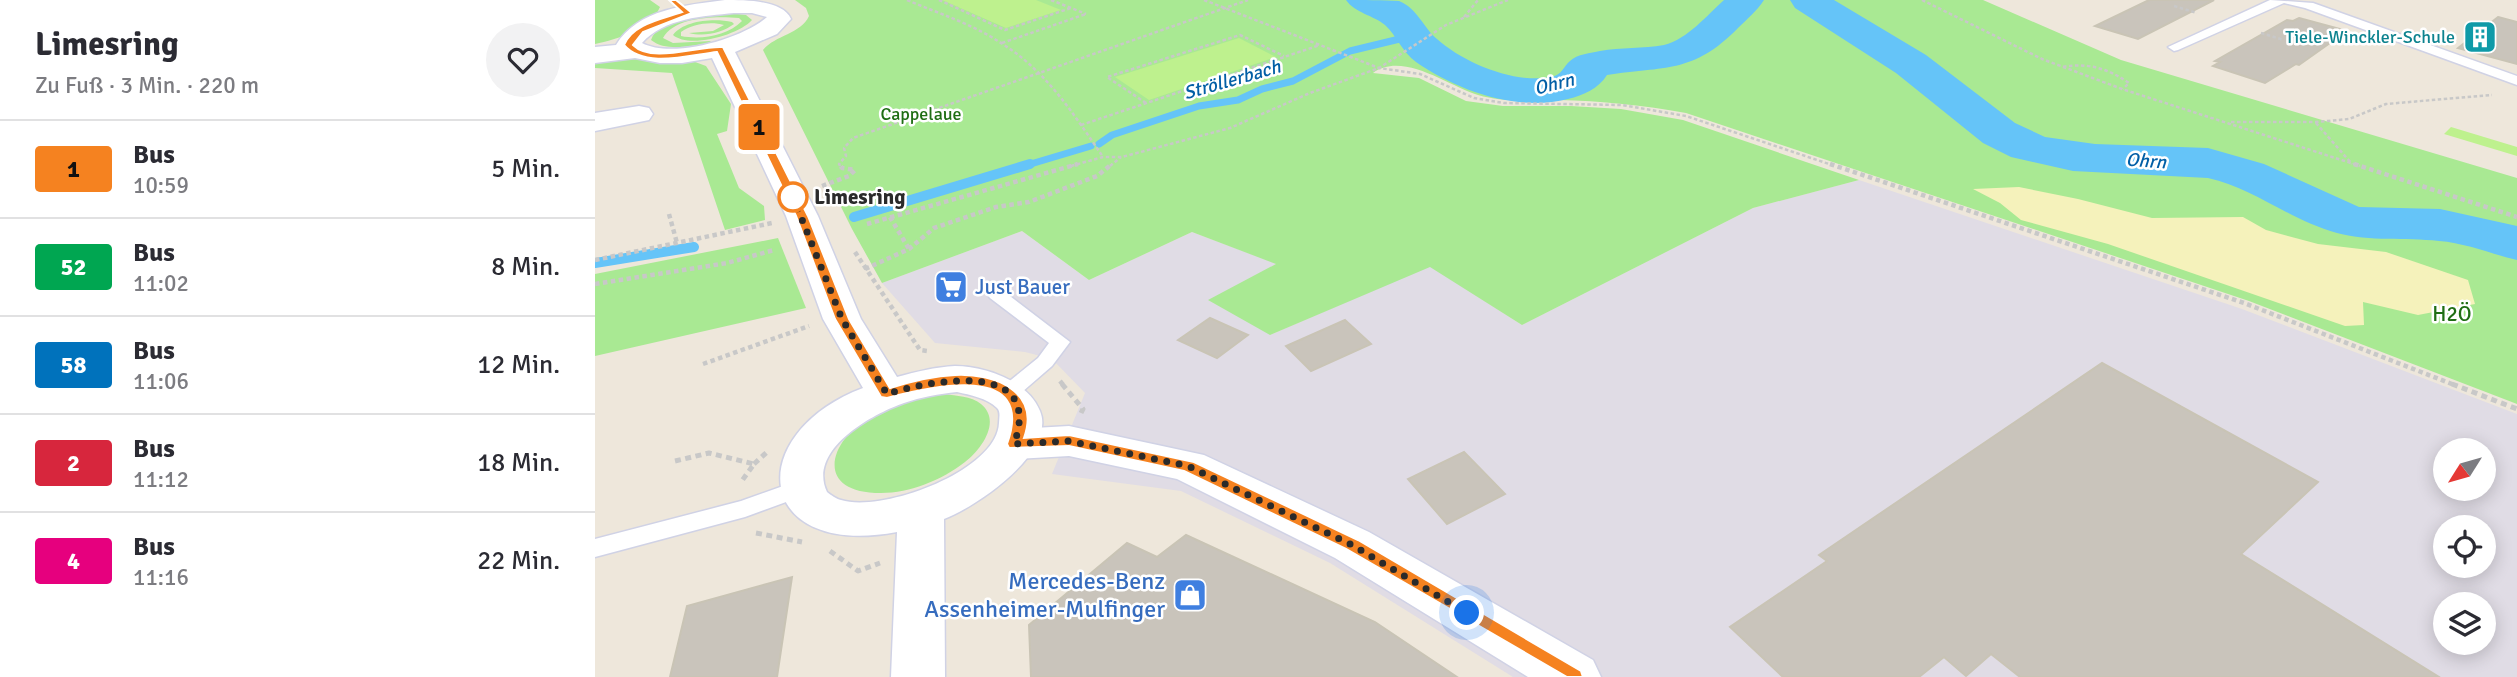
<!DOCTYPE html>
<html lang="de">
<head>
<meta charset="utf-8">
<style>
	:root { --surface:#fff; --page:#f2f2f3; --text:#2b2b33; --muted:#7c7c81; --line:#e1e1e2 }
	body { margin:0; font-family:Signika,sans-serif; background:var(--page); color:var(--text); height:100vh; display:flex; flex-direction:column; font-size:26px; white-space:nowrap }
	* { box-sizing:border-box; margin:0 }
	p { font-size:23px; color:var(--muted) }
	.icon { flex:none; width:38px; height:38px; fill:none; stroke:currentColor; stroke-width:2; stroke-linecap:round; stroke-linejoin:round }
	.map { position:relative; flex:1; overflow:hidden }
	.side { display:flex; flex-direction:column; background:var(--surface); width:595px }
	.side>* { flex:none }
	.badge { padding:0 14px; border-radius:5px; font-size:24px; line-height:46px }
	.needle { width:46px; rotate:233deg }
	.fabs { position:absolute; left:1838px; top:438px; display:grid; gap:14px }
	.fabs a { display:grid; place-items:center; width:63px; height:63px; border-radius:50%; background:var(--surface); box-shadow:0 4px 18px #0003; font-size:35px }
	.you { position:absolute; width:35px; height:35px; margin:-18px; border:5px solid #fff; border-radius:50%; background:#1a73e8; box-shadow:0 0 0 10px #1a73e833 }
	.map>.badge { position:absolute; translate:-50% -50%; box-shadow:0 0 0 4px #fff }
	.round { display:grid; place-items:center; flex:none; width:74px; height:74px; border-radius:37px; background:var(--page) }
	.overview { display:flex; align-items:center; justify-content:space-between; height:119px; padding:0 35px }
	h1 { font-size:33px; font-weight:700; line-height:52px }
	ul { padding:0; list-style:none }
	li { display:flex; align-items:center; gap:21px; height:98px; padding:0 35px; border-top:2px solid var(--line) }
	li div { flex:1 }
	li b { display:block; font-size:26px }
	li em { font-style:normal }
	li .badge { min-width:77px; font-weight:700; text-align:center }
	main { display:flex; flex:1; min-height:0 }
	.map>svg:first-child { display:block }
	.industrial { fill:#e0dce5; fill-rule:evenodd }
	.green { fill:#a9e993 }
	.sand { fill:#f5f2bb }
	.pitch { fill:#bef18e }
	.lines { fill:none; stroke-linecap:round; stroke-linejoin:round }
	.stream-far1 { stroke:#65c4f8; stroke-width:7 }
	.stream { stroke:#65c4f8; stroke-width:10 }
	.river { fill:#65c4f8; fill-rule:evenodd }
	.building { fill:#c9c4bb; stroke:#c9c4b5; stroke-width:2 }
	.lane-casing { stroke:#d0d2e5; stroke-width:3 }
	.street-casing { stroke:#d0d2e5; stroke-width:3 }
	.secondary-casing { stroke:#d0d2e5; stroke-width:3 }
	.path-far2 { stroke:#c8c8c8; stroke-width:2.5; stroke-dasharray:3.5 2.5; stroke-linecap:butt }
	.path-far1 { stroke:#c8c8c8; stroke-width:4.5; stroke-dasharray:4.5 3.5; stroke-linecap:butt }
	.path { stroke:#c8c8c8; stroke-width:5; stroke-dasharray:6 4.5; stroke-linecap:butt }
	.lane { fill:#fff; fill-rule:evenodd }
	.street { fill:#fff; fill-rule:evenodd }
	.secondary { fill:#fff; fill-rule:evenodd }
	.line { fill:#f58220; stroke:#fff; stroke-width:2 }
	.walk { stroke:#2a2a2a; stroke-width:7; stroke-dasharray:0 12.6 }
	.stop-dot { fill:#fff; stroke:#f58220; stroke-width:3.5 }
	.labels { text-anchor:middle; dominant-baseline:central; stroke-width:5; stroke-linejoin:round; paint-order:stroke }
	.far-culture-label { font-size:18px; fill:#0d838f; stroke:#fff; text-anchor:end }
	.far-park-label { font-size:18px; fill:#1f6e14; stroke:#fff }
	.far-water-label { font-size:19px; font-style:italic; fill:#025fa6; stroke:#fff }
	.stop-label { font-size:21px; font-weight:bold; fill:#2a2a2a; stroke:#fff; text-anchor:start }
	.shop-label { font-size:21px; fill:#366cbe; stroke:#fff; text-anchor:start }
	.park-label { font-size:21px; fill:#1f6e14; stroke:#fff }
	.near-shop-label { font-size:24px; fill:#366cbe; stroke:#fff; text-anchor:end }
</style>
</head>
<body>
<main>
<section class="side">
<div class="overview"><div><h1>Limesring</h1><p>Zu Fuß · 3 Min. · 220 m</p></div><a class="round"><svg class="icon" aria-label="heart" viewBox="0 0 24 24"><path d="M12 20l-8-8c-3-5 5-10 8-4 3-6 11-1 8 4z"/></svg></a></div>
<ul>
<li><span class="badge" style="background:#f58220;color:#111">1</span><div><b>Bus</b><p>10:59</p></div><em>5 Min.</em></li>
<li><span class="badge" style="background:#00a651;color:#fff">52</span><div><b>Bus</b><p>11:02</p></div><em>8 Min.</em></li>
<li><span class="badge" style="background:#0072bc;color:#fff">58</span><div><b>Bus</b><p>11:06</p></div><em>12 Min.</em></li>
<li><span class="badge" style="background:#d7263d;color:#fff">2</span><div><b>Bus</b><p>11:12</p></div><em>18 Min.</em></li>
<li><span class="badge" style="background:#e6007e;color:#fff">4</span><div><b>Bus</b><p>11:16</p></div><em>22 Min.</em></li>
</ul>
</section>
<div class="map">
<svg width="1922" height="677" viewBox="0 0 1922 677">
	<rect width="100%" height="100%" fill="#eee7db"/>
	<path class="industrial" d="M1264,180L1647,309L1922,414V677H918L735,563L586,491L457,474L490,393L457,359L430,352L340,343L287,283L427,231L494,280L597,232L682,264L675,335L835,266L927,325L1158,208ZM1850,450H1888V488H1850ZM1850,527H1888V565H1850ZM1850,604H1888V642H1850Z"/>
	<path class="green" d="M0,0H55L65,7C55,30 23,39 0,44Z
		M200,0H1388L1526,60L1922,178V404L1654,301L1091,113C1048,105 1007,101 963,100C937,99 909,103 883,95C853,86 808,51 778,73L824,78L871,101L908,106H976L1026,109L1088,120L1264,180L1158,208L927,325L835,267L675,335L613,300L681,264L597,232L494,280L427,231L287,283L257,229L168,50C180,35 206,34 214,16L211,8Z
		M135,13L151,15L157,20C144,35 94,49 78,35C89,20 120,18 137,22L139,24C127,33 109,37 94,33L118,31L129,25C116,21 97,24 86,32V36C106,40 132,36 147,21L144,18C122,16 80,16 68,38L78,43L116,41L114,43C96,46 71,52 56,40C63,18 115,15 135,13Z
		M0,57L92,59L111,66L136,104L132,131L122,134L144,188L169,206L170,220L130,230L77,73L0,68Z
		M183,238L211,308L0,356V274Z
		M350,394C361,396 376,396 386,404C407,421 386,450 370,462C347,480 315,493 286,493C218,493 233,440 278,415C301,402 324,397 350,394Z"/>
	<path class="sand" d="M1424,187L1483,199L1557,218L1648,217L1671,230L1723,244L1791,252L1873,280L1880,304L1823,315L1768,302L1769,325L1750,326L1513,244L1426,220L1405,203L1378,189Z"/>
	<path class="pitch" d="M347,0H441L466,10L411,28Z
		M644,38L681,57L554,100L520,77Z
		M1856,127L1922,147V156L1849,134Z"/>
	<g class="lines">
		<path class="stream-far1" d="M504,144L517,135L604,106L643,100L667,89L698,81L755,51L817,36
			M429,166L496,146"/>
		<path class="stream" d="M259,217L435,164
			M0,263L99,247"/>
		<path class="river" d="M751,0C766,0 790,0 804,1C822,8 828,27 842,39C869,63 919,84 956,77C967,75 968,67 975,61C982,54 996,53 1005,51C1026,47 1048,49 1069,45C1093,39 1112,15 1129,0H1169C1162,11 1152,19 1143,28C1098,74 1070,66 1012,75C1003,89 989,95 973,99C922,112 863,91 821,62C807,52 802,36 790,25C778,15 760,13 751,0Z
			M1195,0H1239L1331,55L1420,123L1450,137L1500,144L1613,148L1669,164L1764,207L1845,209L1922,226V260C1896,254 1871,243 1844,241C1809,237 1776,242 1742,233C1696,221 1659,188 1613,178L1478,171L1416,157L1388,143L1301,73L1200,8Z"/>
	</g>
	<path class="building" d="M1554,0H1619L1543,39L1500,26Z
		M1903,17L1922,22V64L1863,48Z
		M1704,18L1752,31L1704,65L1701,64L1670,83L1618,66L1625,62L1620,61L1692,20L1698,21Z
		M615,318L653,335L622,358L583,340Z
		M750,320L776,344L716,371L691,346Z
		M1507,363L1723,482L1646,554L1844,677H1425L1396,654L1371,676L1349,657L1324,677H1188L1135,627L1232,561L1224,555Z
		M869,452L910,494L852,524L813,479Z
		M591,535L780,622L862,677H436L434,625L532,543L562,557Z
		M197,577L182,677H75L92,606Z"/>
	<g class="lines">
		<defs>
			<path id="lane" d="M1675,0L1718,3L1922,76V85L1710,8L1689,3L1583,50L1579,51L1573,47Z
				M401,289L407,290L475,342L457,366L420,398H406L403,393L406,388L443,358L454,343L395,298L392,294Z
				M205,480L213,482L216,488L213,494L150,517L0,557V539L146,501Z"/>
			<path id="street" d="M44,106L54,108L58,114L54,120L0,131V113Z
				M474,426L609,455L774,532L998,660L1006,677H933L740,558L582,479L474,456L419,459L404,455L397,444L404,433L419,429Z"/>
			<path id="secondary" d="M130,0C150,0 188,0 196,19L182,34L140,52L223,216L266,319L302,377C320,372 341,367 360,366C390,366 433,381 445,411C462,452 381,507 349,519L350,677H296L302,532C159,559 147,434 268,388L228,319L191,216L117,58L87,63H65L40,58L0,63V47L21,45C43,9 91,5 130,0ZM139,13H157L172,17C147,39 77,59 47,43C69,18 109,16 139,13ZM362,392C375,395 392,398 402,408C406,412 404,418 404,423C402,471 287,513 246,500C241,499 236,495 232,492C212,450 277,414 309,403C326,397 344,394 362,392Z"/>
		</defs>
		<use href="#lane" class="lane-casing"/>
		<use href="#street" class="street-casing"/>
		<use href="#secondary" class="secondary-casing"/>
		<path class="path-far2" d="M312,0C345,14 380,25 409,45C452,72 480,116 508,157
			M344,0L410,30L476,8
			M456,0L491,14
			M609,0L784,68L825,74L879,98L909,103L1027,105L1091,116L1240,166
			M1327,0L1447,59L1527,89L1765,166
			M1579,6L1602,13
			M869,17L883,0
			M1666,33L1689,40
			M407,43L491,14
			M1468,67C1492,62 1514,69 1534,83L1528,89
			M551,103L512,77L645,35L689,56
			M1636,122H1721L1754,119L1791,104L1897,95
			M1721,123L1757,164
			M486,125L725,45
			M245,166L244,164L251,156L249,148L258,138L653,0
			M476,166L508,157H527L635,128L715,93L784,68L851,25L913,0
			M515,166L526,157"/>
		<path class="path-far1" d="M1235,164L1649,303L1862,386
			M1759,164L1922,217
			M227,186L254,176L260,170L247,168L244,164
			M74,214L82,243
			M295,217L314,249
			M272,224L483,164
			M260,252L325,350L332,351
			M0,260L177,223
			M270,269L314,249L339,228L401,207L434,202L502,176L517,164
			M0,284L132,263L179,250
			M108,364L214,326
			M465,381L469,386"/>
		<path class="path" d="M467,384L488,409L486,413
			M1857,384L1922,409
			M80,461L114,453L159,464L146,482
			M159,464L172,452
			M161,533L207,542
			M235,551L263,571L285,563"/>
		<use href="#lane" class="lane"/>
		<use href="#street" class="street"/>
		<use href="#secondary" class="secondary"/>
	</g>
	<path class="line" d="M74,0H81L97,13L48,32L38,45C57,64 104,45 128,47L213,216L254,319L295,388C317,381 337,376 360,375C399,373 446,391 429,438L474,435L599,462L763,540L986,671L988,677H972L751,549L589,471L474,446L414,448L412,444C442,361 334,387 292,398L286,397L240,319L201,216L122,52C95,55 49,69 29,45C37,24 67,19 87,12Z"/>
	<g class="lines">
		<path class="walk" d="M198,197L247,319L292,394C337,380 450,358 419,444L474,441L593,466L757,545L872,613"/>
	</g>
	<defs>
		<symbol id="building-square" viewBox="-11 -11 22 22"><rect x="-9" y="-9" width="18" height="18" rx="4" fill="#0f9aa8" stroke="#fff"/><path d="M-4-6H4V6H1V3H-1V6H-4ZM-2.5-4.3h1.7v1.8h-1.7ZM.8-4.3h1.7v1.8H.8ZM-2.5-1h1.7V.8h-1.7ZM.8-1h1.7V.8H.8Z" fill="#fff"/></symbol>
		<symbol id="supermarket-square" viewBox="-11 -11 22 22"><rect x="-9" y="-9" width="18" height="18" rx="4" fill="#3f7fe0" stroke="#fff"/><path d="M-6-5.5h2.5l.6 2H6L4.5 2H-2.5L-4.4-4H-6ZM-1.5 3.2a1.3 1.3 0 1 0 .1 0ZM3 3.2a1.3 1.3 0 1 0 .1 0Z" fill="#fff"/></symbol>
		<symbol id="shop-square" viewBox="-11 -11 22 22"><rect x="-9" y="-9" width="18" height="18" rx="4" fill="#3f7fe0" stroke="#fff"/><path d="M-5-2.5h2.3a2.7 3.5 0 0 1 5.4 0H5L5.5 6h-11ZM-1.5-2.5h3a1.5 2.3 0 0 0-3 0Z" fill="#fff"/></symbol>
	</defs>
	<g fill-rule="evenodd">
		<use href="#building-square" x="1866" y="18" width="38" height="38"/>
		<use href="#supermarket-square" x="337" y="268" width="38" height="38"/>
		<use href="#shop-square" x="576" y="576" width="38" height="38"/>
	</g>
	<circle class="stop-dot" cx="198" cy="197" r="14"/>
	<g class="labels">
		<g class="far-culture-label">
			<text x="1860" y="37">Tiele-Winckler-Schule</text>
		</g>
		<g class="far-park-label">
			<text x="326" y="114">Cappelaue</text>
		</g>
		<g class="far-water-label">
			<text transform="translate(637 80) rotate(-16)">Ströllerbach</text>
			<text transform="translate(959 84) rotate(-14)">Ohrn</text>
			<text transform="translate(1551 161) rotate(4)">Ohrn</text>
		</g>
		<g class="stop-label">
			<text x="219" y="197">Limesring</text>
		</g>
		<g class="shop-label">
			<text x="380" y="287">Just Bauer</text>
		</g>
		<g class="park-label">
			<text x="1857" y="314">H2Ö</text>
		</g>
		<g class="near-shop-label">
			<text x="570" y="581">Mercedes-Benz<tspan x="570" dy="28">Assenheimer-Mulfinger</tspan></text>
		</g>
	</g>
</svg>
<div class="fabs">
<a><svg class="needle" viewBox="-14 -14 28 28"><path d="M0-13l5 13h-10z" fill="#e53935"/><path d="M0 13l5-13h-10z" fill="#7c7c81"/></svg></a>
<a><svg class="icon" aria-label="locate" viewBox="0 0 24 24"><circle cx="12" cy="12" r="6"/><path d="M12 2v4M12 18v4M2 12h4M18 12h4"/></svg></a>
<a><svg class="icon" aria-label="layers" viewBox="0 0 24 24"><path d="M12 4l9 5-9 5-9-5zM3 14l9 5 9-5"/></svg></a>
</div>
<div class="you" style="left:872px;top:613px"></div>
<b class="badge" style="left:164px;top:127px;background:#f58220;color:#111">1</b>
</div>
</main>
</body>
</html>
